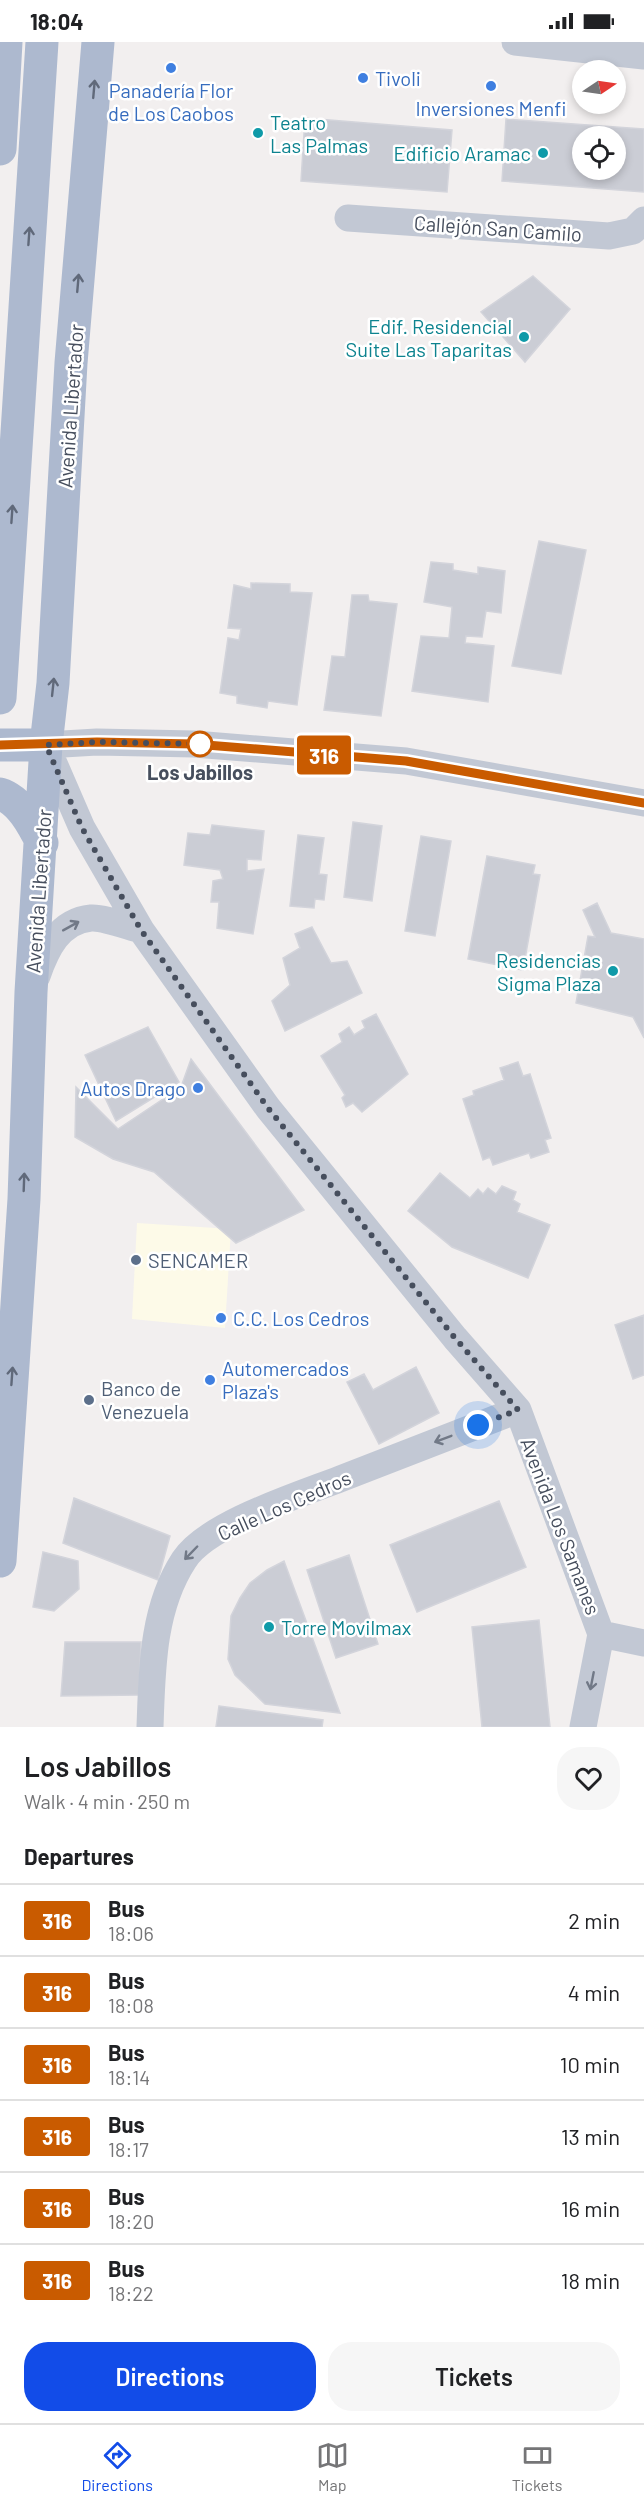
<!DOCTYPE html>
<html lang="en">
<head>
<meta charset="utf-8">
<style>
	:root { --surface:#fff; --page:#f6f6f6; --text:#202124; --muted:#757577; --line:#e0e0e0; --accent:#124ce8 }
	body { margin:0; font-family:Barlow,sans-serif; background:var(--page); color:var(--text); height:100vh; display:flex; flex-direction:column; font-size:22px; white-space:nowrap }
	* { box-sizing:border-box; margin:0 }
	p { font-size:20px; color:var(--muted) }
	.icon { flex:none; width:33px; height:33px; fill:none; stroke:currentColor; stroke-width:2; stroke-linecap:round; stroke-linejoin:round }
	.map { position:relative; height:1685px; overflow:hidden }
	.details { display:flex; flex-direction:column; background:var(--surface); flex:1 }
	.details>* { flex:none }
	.badge { padding:0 12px; border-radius:4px; font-size:21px; line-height:39px }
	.needle { width:39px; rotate:77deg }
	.controls { position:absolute; left:572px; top:18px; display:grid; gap:12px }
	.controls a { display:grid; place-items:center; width:54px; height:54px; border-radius:50%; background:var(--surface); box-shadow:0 3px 9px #0003; font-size:30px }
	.you { position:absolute; width:30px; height:30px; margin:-15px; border:4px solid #fff; border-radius:50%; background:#1a73e8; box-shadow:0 0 0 9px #1a73e833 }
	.map>.badge { position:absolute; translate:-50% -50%; box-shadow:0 0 0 3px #fff }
	h2 { padding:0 24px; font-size:22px; line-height:54px }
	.round { display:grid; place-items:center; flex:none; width:63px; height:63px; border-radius:24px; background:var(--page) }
	.overview { display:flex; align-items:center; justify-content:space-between; height:102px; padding:0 24px }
	h1 { font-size:28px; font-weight:600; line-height:45px }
	.button { display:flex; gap:12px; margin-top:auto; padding:12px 24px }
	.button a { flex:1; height:69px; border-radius:24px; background:var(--accent); color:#fff; font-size:24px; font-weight:600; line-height:69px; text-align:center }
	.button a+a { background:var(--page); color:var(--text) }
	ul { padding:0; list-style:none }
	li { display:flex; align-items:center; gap:18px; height:72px; padding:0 24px; border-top:2px solid var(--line) }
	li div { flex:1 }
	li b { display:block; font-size:22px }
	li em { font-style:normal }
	li .badge { min-width:66px; font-weight:700; text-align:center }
	.status { display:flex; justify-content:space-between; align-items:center; height:42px; padding:0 30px; background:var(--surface); direction:ltr }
	.status svg { height:16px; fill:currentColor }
	.tabs { display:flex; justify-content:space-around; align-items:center; height:84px; border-top:2px solid var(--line); background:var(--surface); font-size:16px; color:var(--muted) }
	.tabs a { display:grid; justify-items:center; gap:3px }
	.tabs .active { color:var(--accent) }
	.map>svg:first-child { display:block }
	.commercial { fill:#fdfae8 }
	.building { fill:#cbcdd5; stroke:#d3d4db; stroke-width:1.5; fill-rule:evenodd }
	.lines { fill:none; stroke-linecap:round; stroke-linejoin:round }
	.minor { stroke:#c2c8d4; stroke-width:27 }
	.major { stroke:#adb9cf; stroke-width:33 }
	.oneway { stroke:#60697a }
	.oneway2 { stroke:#717987 }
	.line-casing { stroke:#fff; stroke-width:14 }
	.line { stroke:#c95b00; stroke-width:9 }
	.walk { stroke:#464e5d; stroke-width:6; stroke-dasharray:0 10.8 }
	.shop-dot { fill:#3f7fe0; stroke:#fff; stroke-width:2 }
	.culture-dot { fill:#0f9aa8; stroke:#fff; stroke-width:2 }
	.stop-dot { fill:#fff; stroke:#c95b00; stroke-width:3 }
	.service-dot { fill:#5c6f8a; stroke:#fff; stroke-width:2 }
	.labels { text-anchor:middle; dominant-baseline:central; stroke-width:5; stroke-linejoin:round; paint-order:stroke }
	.shop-label { font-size:20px; fill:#366cbe; stroke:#fff; text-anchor:start }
	.culture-label { font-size:20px; fill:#0d838f; stroke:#fff; text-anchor:end }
	.street-label { font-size:20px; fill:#464e5d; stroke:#fff }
	.stop-label { font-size:20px; font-weight:bold; fill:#464e5d; stroke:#fff }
	.service-label { font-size:20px; fill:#4e5e75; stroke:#fff; text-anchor:start }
</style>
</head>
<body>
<div class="status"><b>18:04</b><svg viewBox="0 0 49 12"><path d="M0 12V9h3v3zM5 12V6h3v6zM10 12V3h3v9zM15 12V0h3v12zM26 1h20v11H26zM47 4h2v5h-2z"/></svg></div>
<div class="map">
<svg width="644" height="1685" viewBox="0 0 644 1685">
	<rect width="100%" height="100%" fill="#f2efef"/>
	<path class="commercial" d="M137,1181L231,1187L225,1286L132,1277Z"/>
	<path class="building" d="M305,76L452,88L447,150L301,139Z
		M506,77L644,87V150L502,139ZM582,94H615V128H582Z
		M533,234L570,267L525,320L481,270Z
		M539,499L586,508L561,632L512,624Z
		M431,520L453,522V528L478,532V525L505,529L501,571L486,569L482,595L466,594L465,601L494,604L488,660L412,649L421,594L449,596L452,565L424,560Z
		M251,541L290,542V550L312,551L297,663L268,659L267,666L237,661V654L220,651L228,596L239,598L241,587L228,586L234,543L251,547Z
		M352,553H368L369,559L397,562L381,674L324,668L332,614L345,615Z
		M353,780L382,784L372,859L344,855Z
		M212,783L264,789L261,818L247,817V829L264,827L253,892L217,886L219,860H211L213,839L223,837L220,828L184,823L188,791L210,793Z
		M298,793L324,796L319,832L327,833L324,858L315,857L314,866L290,864Z
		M421,794L451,799L435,894L405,889Z
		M487,814L535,823L533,832L540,833L523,928L468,917Z
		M597,861L611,891L644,897V996L633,975L576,961L588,894L595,895L583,868Z
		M312,885L331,921L347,919L362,951L285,989L272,959L290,943L283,916L300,906L295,892Z
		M376,972L408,1032L362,1070L353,1061L346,1065L342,1056L345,1053L321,1014L342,1000L339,992L349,985L354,993L365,986L362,979Z
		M148,985L179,1040L116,1079L85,1013Z
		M191,1017L304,1168L236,1201L154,1130L113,1117L75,1095L76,1045L118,1087L181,1045Z
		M518,1020L523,1034L530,1032L551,1096L545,1098L549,1110L531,1116L529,1111L493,1123L490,1115L483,1118L463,1057L474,1053L473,1049L504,1038L500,1026Z
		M440,1131L470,1156L478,1147L483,1152L488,1146L496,1152L502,1144L516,1150L513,1158L520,1162L517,1170L550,1183L528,1236L452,1205L408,1169Z
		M644,1273V1333L633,1337L615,1283Z
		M416,1325L439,1371L379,1402L347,1340L364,1332L373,1348Z
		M74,1456L170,1494L158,1538L63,1501Z
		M499,1459L526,1525L417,1570L390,1503Z
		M43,1510L78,1519L79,1547L54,1569L33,1565Z
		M349,1513L378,1602L336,1616L307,1528Z
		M284,1519L340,1671L265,1662L235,1633L228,1617L231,1574L240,1556L250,1541L267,1528Z
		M539,1578L550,1685H482L472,1585Z
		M65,1600H141L139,1653L61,1654Z
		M219,1664L323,1678L322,1685H216Z"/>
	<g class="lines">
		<path class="minor" d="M515,0L644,14
			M348,176L609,194L633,189L644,178
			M644,761L406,719L194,702L97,700L46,703L82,786L141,888L268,1066L455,1296L518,1368L601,1592L644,1601
			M37,934C46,908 59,879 91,876C103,875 129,885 141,888
			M150,1685C152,1629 152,1567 184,1518C207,1482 299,1453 340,1437C399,1414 458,1391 518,1368
			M583,1685L601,1592"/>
		<path class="major" d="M0,107L6,0
			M0,656L42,0
			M0,703H46
			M0,752C20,758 33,783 42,801
			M0,1519L24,1157L31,950L46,703L53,641L71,321L98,0"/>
	</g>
	<defs><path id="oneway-shaft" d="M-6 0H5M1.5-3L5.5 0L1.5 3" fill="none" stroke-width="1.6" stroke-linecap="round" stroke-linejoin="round" transform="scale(1.5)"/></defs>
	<g class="oneway">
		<use href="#oneway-shaft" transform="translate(94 47) rotate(-85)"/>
		<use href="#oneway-shaft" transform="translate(29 194) rotate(-86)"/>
		<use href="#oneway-shaft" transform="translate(78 241) rotate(-85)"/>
		<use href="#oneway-shaft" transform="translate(12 472) rotate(-86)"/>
		<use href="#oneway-shaft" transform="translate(53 645) rotate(-84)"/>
		<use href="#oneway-shaft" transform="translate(24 1140) rotate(-88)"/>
		<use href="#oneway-shaft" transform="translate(12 1334) rotate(-86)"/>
	</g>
	<g class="oneway2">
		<use href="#oneway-shaft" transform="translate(71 884) rotate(-29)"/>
		<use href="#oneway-shaft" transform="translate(443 1397) rotate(159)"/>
		<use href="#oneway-shaft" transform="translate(191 1511) rotate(134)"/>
		<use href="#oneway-shaft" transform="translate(592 1639) rotate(101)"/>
	</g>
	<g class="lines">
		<defs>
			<path id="line" d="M0,703L97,700L194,702L406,719L644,761"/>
		</defs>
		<use href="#line" class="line-casing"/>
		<use href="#line" class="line"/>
		<path class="walk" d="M200,702L97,700L46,703L82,786L141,888L268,1066L455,1296L518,1368L478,1383"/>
	</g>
	<g class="shop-dot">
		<circle cx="171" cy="26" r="6"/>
		<circle cx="363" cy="36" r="6"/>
		<circle cx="491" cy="44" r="6"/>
		<circle cx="198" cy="1046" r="6"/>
		<circle cx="221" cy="1276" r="6"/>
		<circle cx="210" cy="1338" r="6"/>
	</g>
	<g class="culture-dot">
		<circle cx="258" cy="91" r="6"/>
		<circle cx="543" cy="111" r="6"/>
		<circle cx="524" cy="295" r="6"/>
		<circle cx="613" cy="929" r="6"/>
		<circle cx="269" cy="1585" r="6"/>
	</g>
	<circle class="stop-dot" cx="200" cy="702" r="12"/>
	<g class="service-dot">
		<circle cx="136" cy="1218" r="6"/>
		<circle cx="89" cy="1358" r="6"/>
	</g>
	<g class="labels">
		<g class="shop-label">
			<text x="375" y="36">Tivoli</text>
			<text x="171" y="48" text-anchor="middle">Panadería Flor<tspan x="171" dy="23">de Los Caobos</tspan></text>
			<text x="491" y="66" text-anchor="middle">Inversiones Menfi</text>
			<text x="186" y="1046" text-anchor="end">Autos Drago</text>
			<text x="233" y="1276">C.C. Los Cedros</text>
			<text x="222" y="1326">Automercados<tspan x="222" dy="23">Plaza's</tspan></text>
		</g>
		<g class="culture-label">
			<text x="270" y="80" text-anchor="start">Teatro<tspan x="270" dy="23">Las Palmas</tspan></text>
			<text x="531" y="111">Edificio Aramac</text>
			<text x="512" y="284">Edif. Residencial<tspan x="512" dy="23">Suite Las Taparitas</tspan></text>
			<text x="601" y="918">Residencias<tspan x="601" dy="23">Sigma Plaza</tspan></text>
			<text x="281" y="1585" text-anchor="start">Torre Movilmax</text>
		</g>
		<g class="street-label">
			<text transform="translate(498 186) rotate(4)">Callejón San Camilo</text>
			<text transform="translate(70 364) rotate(-86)">Avenida Libertador</text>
			<text transform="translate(38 849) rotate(-86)">Avenida Libertador</text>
			<text transform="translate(284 1463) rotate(-24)">Calle Los Cedros</text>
			<text transform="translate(561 1484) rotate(69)">Avenida Los Samanes</text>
		</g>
		<g class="stop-label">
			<text x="200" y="730">Los Jabillos</text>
		</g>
		<g class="service-label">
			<text x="148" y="1218">SENCAMER</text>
			<text x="101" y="1346">Banco de<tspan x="101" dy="23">Venezuela</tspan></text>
		</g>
	</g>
</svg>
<div class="controls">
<a><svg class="needle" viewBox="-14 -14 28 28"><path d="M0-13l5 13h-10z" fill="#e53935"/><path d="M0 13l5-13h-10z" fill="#757577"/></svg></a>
<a><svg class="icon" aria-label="locate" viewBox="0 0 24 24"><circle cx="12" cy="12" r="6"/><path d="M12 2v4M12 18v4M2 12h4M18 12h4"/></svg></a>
</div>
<div class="you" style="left:478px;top:1383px"></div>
<b class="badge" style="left:324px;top:713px;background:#c95b00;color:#fff">316</b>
</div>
<section class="details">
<div class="overview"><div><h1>Los Jabillos</h1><p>Walk · 4 min · 250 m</p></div><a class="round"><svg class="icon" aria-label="heart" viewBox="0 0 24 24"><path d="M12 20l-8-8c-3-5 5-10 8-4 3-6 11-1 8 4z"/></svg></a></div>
<h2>Departures</h2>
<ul>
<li><span class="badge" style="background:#c95b00;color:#fff">316</span><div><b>Bus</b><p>18:06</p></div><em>2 min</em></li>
<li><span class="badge" style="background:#c95b00;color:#fff">316</span><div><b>Bus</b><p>18:08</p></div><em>4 min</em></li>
<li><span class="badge" style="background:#c95b00;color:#fff">316</span><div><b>Bus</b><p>18:14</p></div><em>10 min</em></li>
<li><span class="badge" style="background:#c95b00;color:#fff">316</span><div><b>Bus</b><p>18:17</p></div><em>13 min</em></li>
<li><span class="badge" style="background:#c95b00;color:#fff">316</span><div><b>Bus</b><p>18:20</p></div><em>16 min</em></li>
<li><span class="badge" style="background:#c95b00;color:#fff">316</span><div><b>Bus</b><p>18:22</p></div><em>18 min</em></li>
</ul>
<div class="button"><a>Directions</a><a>Tickets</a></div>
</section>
<nav class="tabs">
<a class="active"><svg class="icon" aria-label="directions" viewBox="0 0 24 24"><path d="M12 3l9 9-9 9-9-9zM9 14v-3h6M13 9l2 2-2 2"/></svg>Directions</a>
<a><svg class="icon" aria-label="map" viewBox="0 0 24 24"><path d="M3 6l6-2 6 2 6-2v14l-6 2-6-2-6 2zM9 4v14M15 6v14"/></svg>Map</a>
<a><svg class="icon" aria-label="tickets" viewBox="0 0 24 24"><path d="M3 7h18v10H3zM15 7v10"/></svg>Tickets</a>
</nav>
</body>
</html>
